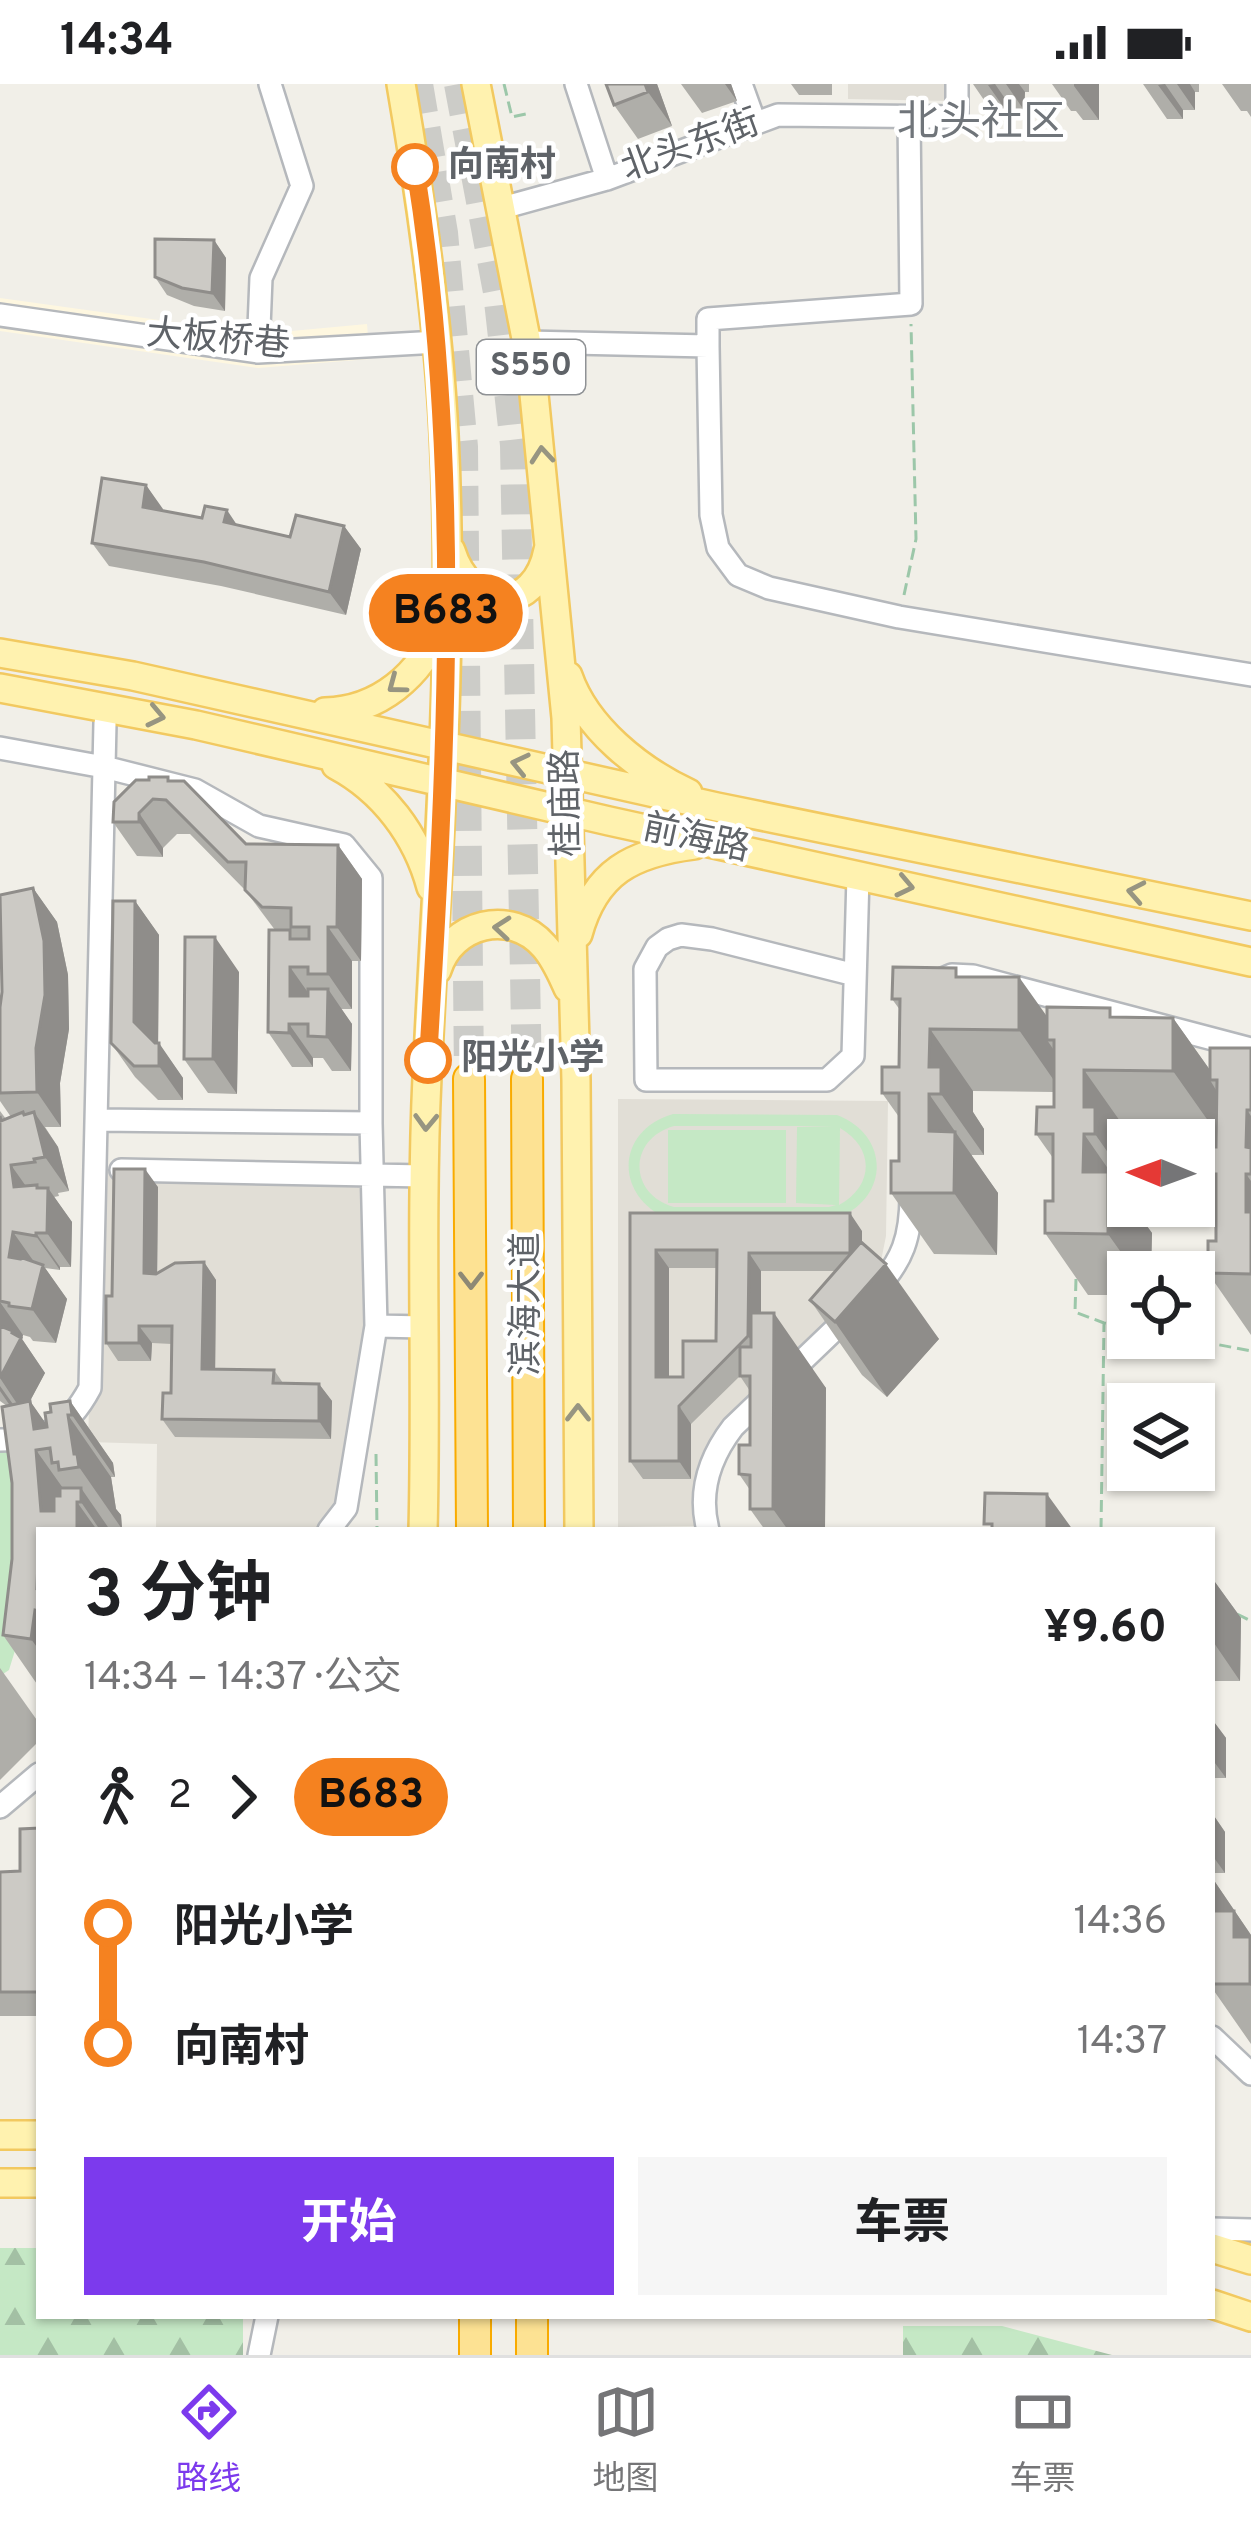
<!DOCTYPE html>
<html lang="zh">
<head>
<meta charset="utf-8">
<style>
	:root { --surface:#fff; --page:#f6f6f6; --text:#202124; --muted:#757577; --line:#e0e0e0; --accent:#7c3aed }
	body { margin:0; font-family:Overpass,"Noto Sans SC",sans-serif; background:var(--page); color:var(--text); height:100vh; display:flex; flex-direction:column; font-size:45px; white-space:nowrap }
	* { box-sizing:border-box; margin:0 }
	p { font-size:39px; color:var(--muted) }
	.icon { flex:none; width:66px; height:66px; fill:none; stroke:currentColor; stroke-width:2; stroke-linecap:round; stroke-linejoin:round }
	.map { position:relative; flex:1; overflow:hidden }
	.panel { position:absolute; left:36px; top:1443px; width:1179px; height:792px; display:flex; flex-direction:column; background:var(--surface); border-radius:0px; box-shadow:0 3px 9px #0004 }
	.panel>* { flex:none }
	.badge { padding:0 24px; border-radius:39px; font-size:42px; line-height:78px }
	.needle { width:78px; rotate:271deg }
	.tools { position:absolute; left:1107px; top:1035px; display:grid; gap:24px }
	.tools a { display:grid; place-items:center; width:108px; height:108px; border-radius:0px; background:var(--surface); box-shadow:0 3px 9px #0004; font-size:60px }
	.map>.badge { position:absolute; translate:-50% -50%; box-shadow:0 0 0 6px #fff }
	.legs { display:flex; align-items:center; gap:18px; height:132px; padding:0 48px; font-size:39px }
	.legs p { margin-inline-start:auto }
	.summary { display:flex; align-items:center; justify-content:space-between; height:204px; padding:0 48px }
	h1 { font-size:66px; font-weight:700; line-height:90px }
	.action { display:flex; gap:24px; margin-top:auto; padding:24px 48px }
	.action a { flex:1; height:138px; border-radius:0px; background:var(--accent); color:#fff; font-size:48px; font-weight:700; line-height:138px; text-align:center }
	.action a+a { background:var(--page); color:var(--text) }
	ul { padding:0 48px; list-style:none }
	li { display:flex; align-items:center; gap:42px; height:120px; font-size:45px }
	li i { display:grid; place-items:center; width:18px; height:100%; margin:0 15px; background:currentColor }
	li i::after { content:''; width:30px; height:30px; margin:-15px; border:9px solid; border-radius:50%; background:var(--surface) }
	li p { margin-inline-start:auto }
	li:first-child i { background:linear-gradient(#0000 50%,currentColor 0) }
	li:last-child i { background:linear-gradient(currentColor 50%,#0000 0) }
	.status { display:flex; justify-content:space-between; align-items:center; height:84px; padding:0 60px; background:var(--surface); direction:ltr }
	.status svg { height:33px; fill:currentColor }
	.tabs { display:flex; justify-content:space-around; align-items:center; height:168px; border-top:3px solid var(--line); background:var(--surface); font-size:33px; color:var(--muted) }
	.tabs a { display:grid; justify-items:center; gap:6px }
	.tabs .active { color:var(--accent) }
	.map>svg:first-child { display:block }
	.commercial { fill:#fef7e0 }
	.education { fill:#e1ded6 }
	.forest { fill:url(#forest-firs) }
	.garden { fill:#c5e8c5; fill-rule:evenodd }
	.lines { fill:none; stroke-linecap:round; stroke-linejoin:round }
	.highway-tunnel { stroke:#ccccc8; stroke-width:30; stroke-dasharray:30 15; stroke-linecap:butt }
	.minor-casing { stroke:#b5b8bc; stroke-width:26 }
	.major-casing { stroke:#f2c960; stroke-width:32 }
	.highway-casing { stroke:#f9ab00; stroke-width:34 }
	.path { stroke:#9cc7a9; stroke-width:3; stroke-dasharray:12 6; stroke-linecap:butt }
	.minor { stroke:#fff; stroke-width:21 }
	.major { stroke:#fff2af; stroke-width:27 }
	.highway { stroke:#fde293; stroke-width:30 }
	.wall { fill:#afaea9; fill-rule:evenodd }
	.shaded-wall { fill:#8f8d8a }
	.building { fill:#cccac5; stroke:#8f8d8a; stroke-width:3; fill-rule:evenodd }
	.oneway { stroke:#979581 }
	.oneway2 { stroke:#8e8975 }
	.line-1-casing { stroke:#fff; stroke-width:27 }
	.line-1 { stroke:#f58220; stroke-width:18 }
	.stop-1-dot { fill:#fff; stroke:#f58220; stroke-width:6 }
	.labels { text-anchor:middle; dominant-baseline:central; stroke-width:9; stroke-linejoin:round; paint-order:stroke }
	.shield { fill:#fff; stroke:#8f9295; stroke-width:3 }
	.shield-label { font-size:33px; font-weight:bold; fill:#5f6368 }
	.street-label { font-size:36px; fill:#5f6368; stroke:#fff }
	.stop-label { font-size:36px; font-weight:bold; fill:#5f6368; stroke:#fff; text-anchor:start }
	.quarter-label { font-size:42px; fill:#70757a; stroke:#fff }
</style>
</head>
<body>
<div class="status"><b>14:34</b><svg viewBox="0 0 49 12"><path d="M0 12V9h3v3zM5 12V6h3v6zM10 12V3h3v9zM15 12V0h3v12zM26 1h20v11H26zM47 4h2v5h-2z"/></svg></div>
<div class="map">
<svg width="1251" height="2271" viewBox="0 0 1251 2271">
	<defs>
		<pattern id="forest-firs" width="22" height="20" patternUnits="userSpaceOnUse" patternTransform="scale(3)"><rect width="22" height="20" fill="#c5e8c5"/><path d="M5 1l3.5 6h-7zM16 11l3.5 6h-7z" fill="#a3c0a4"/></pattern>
	</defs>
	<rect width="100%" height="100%" fill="#f1efe8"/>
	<path class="commercial" d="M0,214L259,250L367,240L370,275L258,284L0,247Z"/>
	<path class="education" d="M848,0H952L951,17L848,15Z
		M618,1015L888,1017L886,1152L881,1177L862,1204L726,1339L709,1360L699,1386L694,1442L618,1443Z
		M96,1085L372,1092L376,1242L346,1424L329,1446H156L157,1360L88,1358Z"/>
	<path class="forest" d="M0,2164H39V2232H243V2271H0Z
		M903,2242H1002L1112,2271H903Z"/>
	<path class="garden" d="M673,1030L837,1031C889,1051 890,1111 840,1133L660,1131C613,1104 620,1045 673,1030ZM674,1042H834L797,1043L796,1119L836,1121L829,1123H674C628,1110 628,1055 674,1042ZM840,1044C875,1064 874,1102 839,1121Z
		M668,1046H786V1119H668Z
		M0,1367L9,1368L24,1414L21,1547L9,1586L0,1592Z"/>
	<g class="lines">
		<path class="highway-tunnel" d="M418,0L443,149L463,363L469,995
			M459,0L498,208L515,361L527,995"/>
		<defs>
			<path id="minor" d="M576,0L607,95
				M741,0L755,39
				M502,124L607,95L778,31L957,33V0
				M0,231L258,268L438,258
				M527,258L708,262V235L911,220L909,32
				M708,262L711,431L718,464L738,491L769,504L899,533L1251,591
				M258,268L261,194L302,102L270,0
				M0,664L104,683L195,706L259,742L344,761L371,794V1039L376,1242L346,1424L329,1446
				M855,891L712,855L681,851L668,855L657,863L645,885L646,996H827L853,972L858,792
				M938,897L952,891L973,892L1251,965
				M97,1036L371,1039
				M121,1086L424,1092
				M874,1207C903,1177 911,1153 911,1111
				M376,1242L424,1243
				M0,1356C46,1356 68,1345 90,1304L105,639
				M708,1446C698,1408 710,1373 733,1343L852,1229
				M0,1723L39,1690
				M1212,1953L1251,1990
				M1212,2145L1251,2146
				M259,2271L267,2232"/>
			<path id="major" d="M401,0C421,116 438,233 444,350C455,565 437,779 427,993C420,1144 427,1295 423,1446
				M476,0L531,280L566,634L576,996L579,1446
				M451,467C470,528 535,532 548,466
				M0,569L133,592L717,723L1251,832
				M568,592C586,644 639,686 688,709
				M0,604L196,641L609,737L1251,878
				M325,628C379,627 421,591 440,542
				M336,681C383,706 417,751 431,803
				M578,850C595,788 632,769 694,761
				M437,886C451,839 511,824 544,862C555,874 561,889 568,904
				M0,2051H39
				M0,2099H39
				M1212,2164L1251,2176
				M1212,2220L1251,2233"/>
			<path id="highway" d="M469,995L472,1446
				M527,995L529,1446
				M475,2232V2271
				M532,2232V2271"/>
		</defs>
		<use href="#minor" class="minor-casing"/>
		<use href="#major" class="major-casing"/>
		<use href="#highway" class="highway-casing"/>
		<path class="path" d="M504,0L512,33L530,29
			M904,511L916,455L911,240
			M1076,1195L1075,1228L1104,1239L1128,1243
			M1184,1254L1251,1267
			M376,1370L377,1446
			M1101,1446L1104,1239
			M1237,1530L1251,1537"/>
		<use href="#minor" class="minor"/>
		<use href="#major" class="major"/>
		<use href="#highway" class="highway"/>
	</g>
	<path class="wall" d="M606,0H657L672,42L638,55L614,21Z
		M681,0H731L737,17L702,29Z
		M791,0H832V11H799Z
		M973,0H1029V8H1025L1024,26H1013L1012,35H997Z
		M1052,0H1099V36H1083L1076,27H1071Z
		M1143,0H1199V8H1195V26H1183V35H1167Z
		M1222,0H1251V33L1247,27H1241Z
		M214,156L226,174L225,227L194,222L167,211L155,193Z
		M146,401L163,427L290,453L344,442L361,465L346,531L221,502L109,482L92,459Z
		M171,697L246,760L338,761L362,795L361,877H352V925H341L352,940L351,987H332L323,974H313V983H292L268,948L275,846L245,806L190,750H177L163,764V773L137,772L113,738Z
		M33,804L57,838L68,891L69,945L60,999L61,1043H45L58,1063L69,1107L58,1109L59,1112L54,1113L72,1138L71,1183H60V1186L45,1184L67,1215L56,1259L33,1257L30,1253L23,1251L22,1255L45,1289L30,1317L46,1341L51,1328L70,1317L113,1379L115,1393H111L116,1425L121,1431L122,1445L39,1446V1603L3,1551L12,1475V1399L7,1322L0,1317V1027L6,1035L11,1033L0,1017V923Z
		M135,817L159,851L158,959L183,994V1016H158L135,993L111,959Z
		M239,888L237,1010L208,1009L184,975Z
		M962,893L1047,933L1173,934L1210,986L1251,964V1251L1208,1189L1216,1157V1114L1199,1090L1216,1063V1048L1127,1047V1114L1152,1149L1151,1188H1128V1211H1088L1045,1149L1053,1117V1074L1036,1050L1054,1023V1008L973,1007V1028L984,1045V1071H972V1073L998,1109L997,1171L934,1170L891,1109L899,1077V1033L882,1009L899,983L900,926L892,915Z
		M158,1103L157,1189L204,1178L216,1196L215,1285L274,1286L283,1299L319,1300L332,1317L331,1355L175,1353L162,1335L171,1309L172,1260L152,1259L151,1277H118L106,1259L112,1212Z
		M630,1129L862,1147V1159L939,1255L887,1313L862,1291L810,1216L835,1187H761V1229L826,1304L825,1446H765L750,1425V1406L739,1390L750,1361V1307L740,1292L691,1340V1395H643L630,1377ZM669,1184H717L716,1257L683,1293H669Z
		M1212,1494L1241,1534L1240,1597H1215L1214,1638L1226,1654V1694H1214V1732L1225,1748V1789H1213V1795L1251,1851V1960L1212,1904Z
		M0,1584L39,1639V1657L0,1696Z
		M39,1744V1932H0V1788L20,1787Z"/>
	<path class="shaded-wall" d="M645,0H657L672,42L648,8Z
		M725,0H731L737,17Z
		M995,0L1013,26L1012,35L988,1Z
		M1006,0H1019L1025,8L1024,26Z
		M1074,0H1099V36L1074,2Z
		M1165,0L1183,26V35L1158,1Z
		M1177,0H1190L1195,8V26Z
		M214,156L226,174L225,227L212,209Z
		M146,401L163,425L159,447L143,423Z
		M227,426L243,450L224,438Z
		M344,442L361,465L346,531L329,508Z
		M139,729L163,764V773L139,738Z
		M338,761L362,795L361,877L337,843Z
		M33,804L57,838L68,891L69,945L60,999L61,1043L37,1008Z
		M135,817L159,851L158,973L134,938Z
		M328,843L352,877V925L328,890Z
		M215,853L239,888L237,1010L213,975Z
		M290,883L314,917L290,912Z
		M1019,893L1063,955L1047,956L1062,978V1008L1019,946Z
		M328,905L352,940L351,987L327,953Z
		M1173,934L1217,996H1210L1216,1006V1048L1173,987Z
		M289,940L313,974V983L289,949Z
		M930,945L973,1007V1028L984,1045V1071L941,1010L929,983Z
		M159,959L183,994V1016L159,982Z
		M1084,986L1127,1047L1128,1097L1095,1050L1084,1023Z
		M929,1010L998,1109L997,1171L954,1109L929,1047Z
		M1247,1026L1251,1032V1070L1246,1063Z
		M23,1028L40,1052L34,1028L58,1063L69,1107L45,1073Z
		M1084,1050L1127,1112L1128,1122H1132L1152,1149L1151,1188H1135L1108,1150L1083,1088Z
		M11,1081L35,1115L14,1103Z
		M145,1085L158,1103L157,1207L144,1189Z
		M1246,1090L1251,1097V1135L1246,1128Z
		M37,1101L48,1115V1104L72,1138L71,1183L47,1149Z
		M850,1129L862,1147V1187L850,1169Z
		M13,1148L37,1182L9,1173Z
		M36,1149L60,1183V1186L36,1152Z
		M656,1166L669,1184V1311L656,1293Z
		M749,1169L761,1187V1270L748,1252Z
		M204,1178L216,1196L215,1303L202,1285Z
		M886,1180L939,1255L887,1313L835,1238Z
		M43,1181L67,1215L56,1259L32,1225Z
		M0,1218L23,1251L22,1255L45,1289L30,1317L73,1378L47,1365L0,1294Z
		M774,1229L826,1304L825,1446H788L773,1425Z
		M139,1242L152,1259L151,1277L139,1259Z
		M319,1300L332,1317L331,1355L319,1337Z
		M0,1302L15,1323L13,1326L0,1307Z
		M70,1317L113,1379L115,1393L72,1331Z
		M679,1322L691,1340V1395L679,1377Z
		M68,1331L111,1393L116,1425L121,1431L122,1445L79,1383L74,1370Z
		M36,1366L77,1424V1418L97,1446H54L41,1427Z
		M81,1404L110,1446H100L81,1418Z
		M1047,1410L1073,1446H1047Z
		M1212,1494L1241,1534L1240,1597L1212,1556Z
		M35,1526L39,1532V1566L31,1555Z
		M1212,1593L1215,1597L1214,1638L1226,1654V1694L1212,1675Z
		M1212,1691L1214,1694V1732L1225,1748V1789L1212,1771Z
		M1212,1787L1213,1795L1251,1851V1902L1212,1850Z"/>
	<path class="building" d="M606,0H645L648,8L614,21Z
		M155,155L214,156L212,209L182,204L155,193Z
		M102,394L146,401L143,423L202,434L205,422L227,426L224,438L290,453L296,431L344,442L329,508L204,478L92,459Z
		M149,693H168V697H184L246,760L338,761L337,843H328V890H308V883H290V912H308V905H328L327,953L308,952V940H289V949L268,948L269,846H290V855H309V843H291V824L262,823L245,806L246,778H228L166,716L153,715L139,729V738H113L114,718L136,696H149Z
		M33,804L44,857L45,911L36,964L37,1008L0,1009V923L2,908L0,811Z
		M113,817H135L134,938L155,959H159V982H134L111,959Z
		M185,853H215L213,975H184Z
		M893,883L956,884V893H1019V946L930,945L929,983H941V1010H929V1047L955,1048L954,1109H891V1077H899V1009H882V983H899L900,915H892Z
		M1047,923L1110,924V933L1173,934V987L1084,986V1023H1095V1050H1084L1083,1088H1108V1150L1045,1149V1117H1053V1050H1036L1037,1023H1054V956H1047Z
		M1210,964H1251V1026H1247L1246,1063L1251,1064V1090H1246V1128H1251V1190L1208,1189V1157H1216V1090H1199V1063H1216L1217,996H1210Z
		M23,1028L24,1031L34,1028L45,1073L34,1075L35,1078L11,1081L14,1103L37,1101V1104H48L47,1149H36V1152L13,1148L9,1173L20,1175V1173L43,1181L32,1225L9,1222V1219L0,1217V1032L1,1037Z
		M114,1085H145L144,1189L156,1190L175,1179L204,1178L202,1285L274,1286L273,1299L319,1300V1337L162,1335L163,1309H171L172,1242H139V1259H106V1212H112Z
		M630,1129H850V1169H749L748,1252L679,1322V1377H630ZM656,1166H717L716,1257H683V1293H656Z
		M861,1158L886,1180L835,1238L810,1216Z
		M751,1229H774L773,1425H750V1391L739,1390V1361H750V1292H740V1263H751Z
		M0,1242L13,1247L12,1249L21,1254L0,1294Z
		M30,1317L34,1345L47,1343L45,1329L51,1328L50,1320L70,1317L72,1331H68L74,1370H77L79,1383L59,1386L58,1378L52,1379L50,1364L36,1366L41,1427H54V1412H60V1404H81V1418H77V1446H39L37,1505L39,1506V1527L35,1526L31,1555L3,1551L12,1475V1399L2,1323Z
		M985,1409L1047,1410V1446H992V1440H984Z
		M39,1744V1908H0V1788L20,1787V1745Z
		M1212,1827H1234V1853H1250V1900H1212Z"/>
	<defs><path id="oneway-chevron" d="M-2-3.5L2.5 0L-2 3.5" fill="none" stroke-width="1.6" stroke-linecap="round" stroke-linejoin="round" transform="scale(3)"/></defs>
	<g class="oneway">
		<use href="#oneway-chevron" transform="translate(542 371) rotate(-95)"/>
		<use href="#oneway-chevron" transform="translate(396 601) rotate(143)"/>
		<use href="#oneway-chevron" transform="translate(156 632) rotate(12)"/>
		<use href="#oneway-chevron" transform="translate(520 680) rotate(-167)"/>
		<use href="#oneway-chevron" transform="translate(905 802) rotate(12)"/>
		<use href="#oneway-chevron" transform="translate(1136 808) rotate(-169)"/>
		<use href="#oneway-chevron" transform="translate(502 844) rotate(-175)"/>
		<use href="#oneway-chevron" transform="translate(426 1038) rotate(92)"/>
		<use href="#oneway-chevron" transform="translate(578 1329) rotate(-90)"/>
	</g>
	<use class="oneway2" href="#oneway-chevron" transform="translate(471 1196) rotate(90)"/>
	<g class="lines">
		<defs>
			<path id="line-1" d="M415,83C463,379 446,678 428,976"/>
		</defs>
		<use href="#line-1" class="line-1-casing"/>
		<use href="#line-1" class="line-1"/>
	</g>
	<g class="stop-1-dot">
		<circle cx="415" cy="83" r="21"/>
		<circle cx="428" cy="976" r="21"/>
	</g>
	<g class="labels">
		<rect class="shield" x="477" y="256" width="108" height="54" rx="9"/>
		<g class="shield-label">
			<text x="531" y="283">S550</text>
		</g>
		<g class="street-label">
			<text transform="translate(691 63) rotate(-20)">北头东街</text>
			<text transform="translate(218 257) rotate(5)">大板桥巷</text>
			<text transform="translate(568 719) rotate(-91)">桂庙路</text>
			<text transform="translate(696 756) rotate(12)">前海路</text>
			<text transform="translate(528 1220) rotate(-90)">滨海大道</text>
		</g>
		<g class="stop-label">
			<text x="448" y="83">向南村</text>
			<text x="461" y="976">阳光小学</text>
		</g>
		<g class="quarter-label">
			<text x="981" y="40">北头社区</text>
		</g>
	</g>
</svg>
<div class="tools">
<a><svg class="needle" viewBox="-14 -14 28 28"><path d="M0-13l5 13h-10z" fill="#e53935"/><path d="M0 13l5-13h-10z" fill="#757577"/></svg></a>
<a><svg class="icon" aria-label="locate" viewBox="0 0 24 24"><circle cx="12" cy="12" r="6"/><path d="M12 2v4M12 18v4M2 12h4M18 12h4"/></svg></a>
<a><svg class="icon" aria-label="layers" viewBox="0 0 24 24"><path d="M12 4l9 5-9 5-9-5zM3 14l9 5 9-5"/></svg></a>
</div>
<b class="badge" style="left:446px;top:529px;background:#f58220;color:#111">B683</b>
<section class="panel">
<div class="summary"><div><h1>3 分钟</h1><p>14:34 – 14:37 · 公交</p></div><b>¥9.60</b></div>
<div class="legs"><svg class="icon" aria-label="walk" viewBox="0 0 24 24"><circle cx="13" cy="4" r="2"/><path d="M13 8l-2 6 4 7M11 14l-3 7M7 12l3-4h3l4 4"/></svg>2<svg class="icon" aria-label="forward" viewBox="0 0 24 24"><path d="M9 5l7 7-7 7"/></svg><b class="badge" style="background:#f58220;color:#111">B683</b></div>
<ul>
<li><i style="color:#f58220"></i><b>阳光小学</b><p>14:36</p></li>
<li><i style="color:#f58220"></i><b>向南村</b><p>14:37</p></li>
</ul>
<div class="action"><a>开始</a><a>车票</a></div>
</section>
</div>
<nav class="tabs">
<a class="active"><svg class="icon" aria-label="directions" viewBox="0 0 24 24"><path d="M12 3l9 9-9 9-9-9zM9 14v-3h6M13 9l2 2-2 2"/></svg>路线</a>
<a><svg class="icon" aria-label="map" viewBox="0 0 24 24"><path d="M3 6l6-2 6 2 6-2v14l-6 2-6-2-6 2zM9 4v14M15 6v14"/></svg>地图</a>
<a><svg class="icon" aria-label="tickets" viewBox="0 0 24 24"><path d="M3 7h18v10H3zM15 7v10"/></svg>车票</a>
</nav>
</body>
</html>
